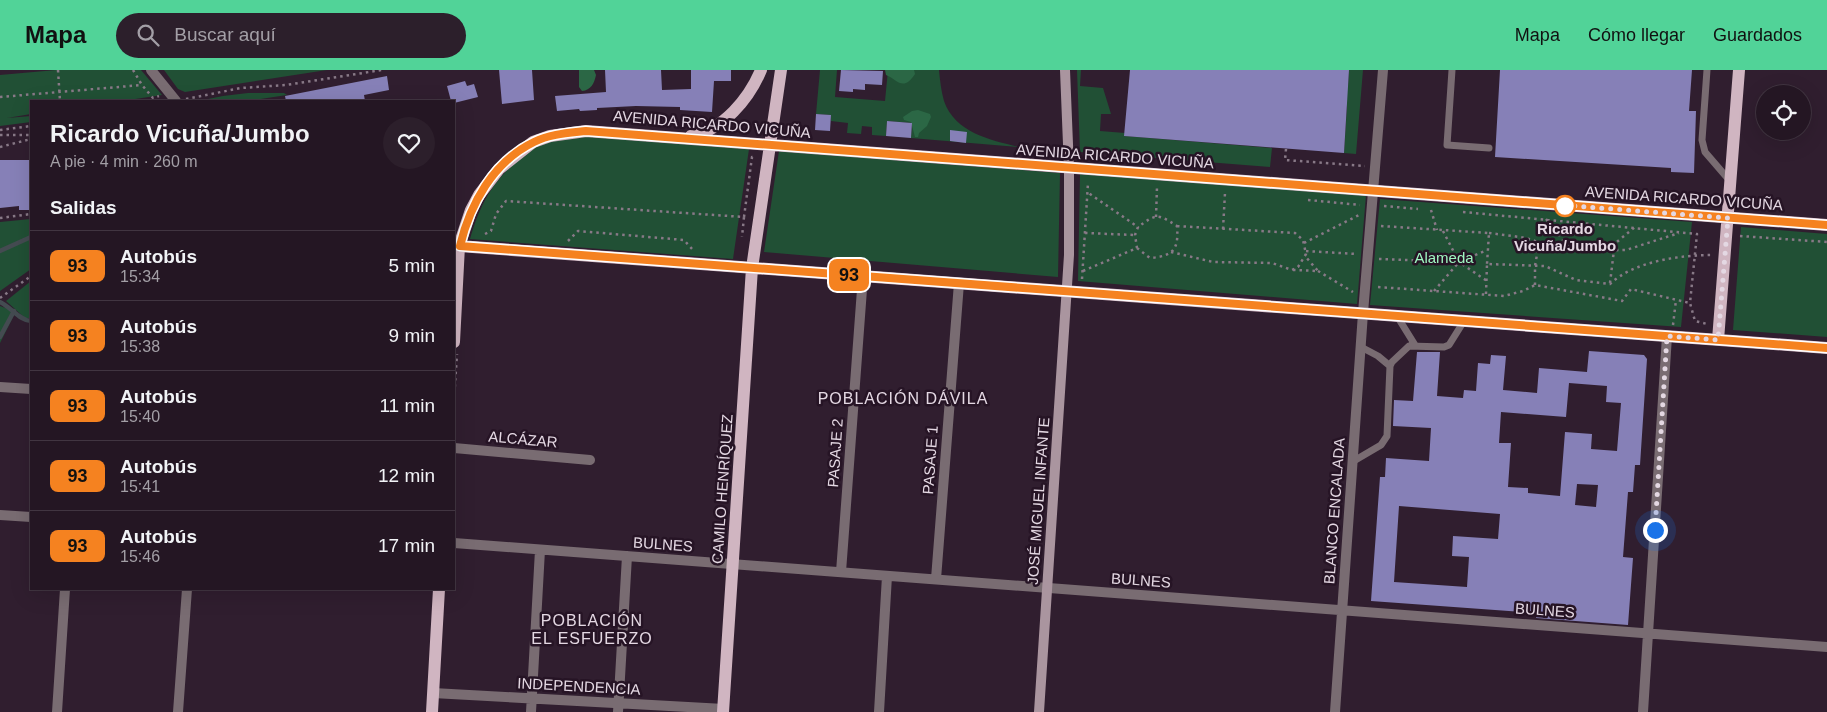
<!DOCTYPE html>
<html lang="es">
<head>
<meta charset="utf-8">
<style>
	:root { --surface:#241623; --page:#2c1f2b; --text:#f1f3f6; --muted:#a39fa6; --line:#413541; --accent:#51d398 }
	body { margin:0; font-family:Arial,sans-serif; background:var(--page); color:var(--text); height:100vh; display:flex; flex-direction:column; font-size:19px; white-space:nowrap }
	* { box-sizing:border-box; margin:0 }
	p { font-size:16px; color:var(--muted) }
	.icon { flex:none; width:28px; height:28px; fill:none; stroke:currentColor; stroke-width:2; stroke-linecap:round; stroke-linejoin:round }
	.map { position:relative; flex:1; overflow:hidden }
	.panel { position:absolute; left:30px; top:30px; width:425px; height:490px; display:flex; flex-direction:column; background:var(--surface); border-radius:0px; box-shadow:0 5px 20px #0002,0 0 0 1px var(--line) }
	.panel>* { flex:none }
	.badge { padding:0 10px; border-radius:8px; font-size:18px; line-height:32px }
	.fabs { position:absolute; left:1756px; top:15px; display:grid; gap:10px }
	.fabs a { display:grid; place-items:center; width:55px; height:55px; border-radius:50%; background:var(--surface); box-shadow:0 5px 20px #0002,0 0 0 1px var(--line); font-size:25px }
	.you { position:absolute; width:25px; height:25px; margin:-12px; border:4px solid #fff; border-radius:50%; background:#1a73e8; box-shadow:0 0 0 8px #1a73e833 }
	.map>.badge { position:absolute; translate:-50% -50%; box-shadow:0 0 0 2px #fff }
	h2 { padding:0 20px; font-size:19px; line-height:45px }
	.round { display:grid; place-items:center; flex:none; width:52px; height:52px; border-radius:26px; background:var(--page) }
	.headline { display:flex; align-items:center; justify-content:space-between; height:85px; padding:0 20px }
	h1 { font-size:24px; font-weight:700; line-height:38px }
	ul { padding:0; list-style:none }
	li { display:flex; align-items:center; gap:15px; height:70px; padding:0 20px; border-top:1px solid var(--line) }
	li div { flex:1 }
	li b { display:block; font-size:19px }
	li em { font-style:normal }
	li .badge { min-width:55px; font-weight:700; text-align:center }
	header { display:flex; align-items:center; gap:30px; box-sizing:border-box; height:70px; padding:0 25px; background:var(--accent); color:#111 }
	header strong { font-size:24px }
	nav { display:flex; gap:28px; margin-inline-start:auto; font-size:18px }
	.search { width:350px; height:45px; background:var(--page); display:flex; align-items:center; gap:12px; box-sizing:border-box; padding:0 18px; border-radius:28px; color:var(--muted); font-size:19px }
	.map>svg:first-child { display:block }
	.green { fill:#215035 }
	.forest { fill:#2b6745 }
	.lines { fill:none; stroke-linecap:round; stroke-linejoin:round }
	.stream { stroke:#444b51; stroke-width:4.5 }
	.building { fill:#8680b7; fill-rule:evenodd }
	.path { stroke:#887987; stroke-width:2.5; stroke-dasharray:2.5 4; stroke-linecap:butt }
	.lane { stroke:#796c72; stroke-width:7 }
	.street { stroke:#796c72; stroke-width:10 }
	.secondary { stroke:#aa959f; stroke-width:10 }
	.primary { stroke:#d0b5c1; stroke-width:12 }
	.line-casing { stroke:#fff; stroke-width:11 }
	.line { stroke:#f58220; stroke-width:8 }
	.walk { stroke:#e4d8e3; stroke-width:5; stroke-dasharray:0 9 }
	.stop-dot { fill:#fff; stroke:#f58220; stroke-width:2.5 }
	.labels { text-anchor:middle; dominant-baseline:central; stroke-width:5; stroke-linejoin:round; paint-order:stroke }
	.street-label { font-size:15px; fill:#e4d8e3; stroke:#261425 }
	.stop-label { font-size:15px; font-weight:bold; fill:#e4d8e3; stroke:#261425 }
	.park-label { font-size:15px; fill:#9ff7c1; stroke:#261425 }
	.neighbourhood-label { font-size:16px; letter-spacing:1px; fill:#e4d8e3; stroke:#261425 }
</style>
</head>
<body>
<header>
<strong>Mapa</strong>
<div class="search"><svg class="icon" aria-label="search" viewBox="0 0 24 24"><circle cx="10" cy="10" r="6"/><path d="M15 15l6 6"/></svg>Buscar aquí</div>
<nav><a>Mapa</a><a>Cómo llegar</a><a>Guardados</a></nav>
</header>
<div class="map">
<svg width="1827" height="642" viewBox="0 0 1827 642">
	<rect width="100%" height="100%" fill="#301e2f"/>
	<path class="green" d="M56,0H141L162,25L122,31H31V44L7,48L31,46V52L0,56V5Z
		M164,0H327L185,22L178,19Z
		M820,0H837L835,27L885,31L888,0H939C940,10 941,21 944,31C955,63 991,70 1019,77L911,68L912,53L887,51L886,66L872,65V57L862,56L861,64L847,63L848,53L831,51V45L816,44Z
		M1077,0H1081L1080,16L1103,18L1111,44H1101L1100,61L1125,63V66L1272,78L1270,97L1080,82Z
		M1349,0H1363L1356,84L1344,83L1347,36L1316,34L1348,16Z
		M248,23H284L287,25L248,31H198L223,26Z
		M584,66L749,79L733,189L470,169C480,135 492,111 520,89C530,81 538,75 550,71C560,68 573,68 584,66Z
		M779,81L1060,103L1058,207L764,182Z
		M1080,104L1366,125L1357,234L1078,211Z
		M1380,129L1692,152L1681,257L1370,235Z
		M31,149V199L0,221V152Z
		M1741,157L1827,164V267L1733,260Z
		M31,211V248H25L6,231Z
		M0,236L8,239L14,245L0,273Z"/>
	<path class="forest" d="M579,0H594L596,5C594,14 591,20 582,21L579,17Z
		M885,0H914L915,4C903,22 898,10 886,5Z
		M918,40L930,44L931,47L927,56L919,63L918,67H915L911,52L904,50L903,47L912,41Z"/>
	<g class="lines">
		<path class="stream" d="M0,181L31,167
			M0,232C11,237 20,251 31,251
			M0,267L14,241"/>
	</g>
	<path class="building" d="M499,0H532L534,30L502,34Z
		M605,0H661L662,20L691,19V0H731V11H714L712,42L680,40V37L636,36L597,38V40L580,41L579,39L557,41L555,26L606,22Z
		M841,0L883,1L882,15L865,14V20L853,19V22L839,21Z
		M1130,0H1349L1344,83L1124,66Z
		M1500,0H1692L1689,41H1696L1694,103L1671,102V98L1495,87Z
		M387,6L389,20L364,25L365,31H286L285,26Z
		M465,11L467,16L474,14L478,27L454,33V31H451L447,16Z
		M816,44L831,45L830,61L815,60Z
		M887,51L912,53L911,68L886,66Z
		M950,60L967,62L966,73L950,71Z
		M0,90H31V140H19V136L0,138Z
		M1589,281L1644,285L1647,289L1640,395H1635L1633,422H1628L1623,487L1633,488L1628,555L1536,548V543L1371,531L1380,407H1385L1386,388L1429,391L1431,358L1393,356L1394,330L1413,331L1417,282H1440L1437,326L1463,328L1464,320L1476,321L1478,293L1490,294L1491,285L1506,286L1503,320L1537,323L1539,298L1587,302ZM1569,313L1607,316L1606,332L1621,333L1617,381L1591,379L1592,364L1565,362L1560,426L1528,423V418L1508,417L1511,373H1499L1501,342L1566,347ZM1577,414L1598,415L1596,437L1575,435ZM1399,436L1500,444L1498,469L1453,466L1452,486L1469,487L1467,517L1394,512Z"/>
	<g class="lines">
		<path class="path" d="M58,0L60,31
			M133,0L142,15L153,28L159,26
			M0,27L142,15
			M186,29L241,18L286,15L382,0
			M0,60L31,56
			M0,65H31
			M0,77L31,69
			M1286,79L1285,90L1365,96
			M1308,130L1360,135
			M1384,136L1418,139
			M1431,140L1437,160
			M1463,142L1697,164L1690,233L1695,251L1707,254
			M744,147L752,87H754
			M1156,147L1157,117
			M0,148L31,144
			M1546,149L1572,181
			M1381,156L1489,163L1487,194
			M1223,159L1225,123
			M1443,161L1459,192L1487,211
			M1085,163L1135,165
			M1489,163L1520,167L1533,170L1544,176L1557,181L1626,180L1679,163
			M485,164L491,161L496,144L506,131L744,147L742,167
			M1740,166L1827,172
			M568,171L578,161L684,170L693,180
			M1304,173L1359,145
			M1137,178L1150,188C1173,186 1179,180 1177,156C1158,144 1157,143 1138,157
			M1607,180L1635,157
			M1306,181L1357,184
			M1171,182L1213,192L1272,193L1292,200L1298,197L1306,184L1303,170L1295,163L1177,156
			M1379,189L1459,192L1487,180
			M1293,200L1318,201L1305,186
			M1083,201L1137,178L1135,165L1138,157L1087,122
			M1318,201L1353,222
			M1082,209L1088,113
			M1610,213L1614,180
			M1535,215V196L1539,173
			M1378,217L1504,226L1523,221L1535,215L1622,231L1631,219L1690,233
			M1434,221L1459,192
			M1486,224L1487,194L1545,196L1576,210L1610,214C1634,191 1681,185 1713,185
			M0,228L31,206
			M1673,255L1676,230
			M454,330L457,284"/>
		<path class="lane" d="M1452,0L1447,75L1489,78
			M1707,0L1702,70L1705,82L1730,111
			M1397,246L1415,275
			M1361,277L1378,286L1390,296
			M1352,392L1381,375L1387,366L1390,296L1392,292L1409,276L1444,277L1449,275L1464,251"/>
		<path class="street" d="M151,0L176,31
			M0,317L31,319
			M454,378L590,390
			M0,445L31,447
			M454,473L1827,577
			M841,502L863,206
			M936,509L959,213
			M433,623L724,639
			M57,642L65,519
			M178,642L187,519
			M531,642L540,480
			M618,642L627,486
			M879,642L887,506
			M1335,642L1363,243L1383,0
			M1643,642L1667,266"/>
		<path class="secondary" d="M1039,642L1069,185V99L1065,0"/>
		<path class="primary" d="M691,66C723,60 749,29 761,0
			M459,176L1827,278
			M1718,270L1739,0
			M454,272L459,176L471,140L479,125L499,99L533,72L550,66L586,61L1827,155
			M432,642L439,519
			M723,642L752,198L781,0"/>
	</g>
	<g class="lines">
		<defs>
			<path id="line" d="M1827,155L586,61C569,63 550,64 534,72C493,92 470,134 460,176L1827,278"/>
		</defs>
		<use href="#line" class="line-casing"/>
		<use href="#line" class="line"/>
		<path class="walk" d="M1565,136L1561,135L1728,148L1718,270L1667,266L1655,460"/>
	</g>
	<circle class="stop-dot" cx="1565" cy="136" r="10"/>
	<g class="labels">
		<g class="street-label">
			<text transform="translate(712 54) rotate(5)">AVENIDA RICARDO VICUÑA</text>
			<text transform="translate(1115 86) rotate(4)">AVENIDA RICARDO VICUÑA</text>
			<text transform="translate(1684 128) rotate(4)">AVENIDA RICARDO VICUÑA</text>
			<text transform="translate(523 369) rotate(5)">ALCÁZAR</text>
			<text transform="translate(835 383) rotate(-86)">PASAJE 2</text>
			<text transform="translate(930 390) rotate(-86)">PASAJE 1</text>
			<text transform="translate(722 419) rotate(-86)">CAMILO HENRÍQUEZ</text>
			<text transform="translate(1038 431) rotate(-86)">JOSÉ MIGUEL INFANTE</text>
			<text transform="translate(1334 441) rotate(-86)">BLANCO ENCALADA</text>
			<text transform="translate(663 474) rotate(4)">BULNES</text>
			<text transform="translate(1141 510) rotate(4)">BULNES</text>
			<text transform="translate(1545 540) rotate(4)">BULNES</text>
			<text transform="translate(579 616) rotate(3)">INDEPENDENCIA</text>
		</g>
		<g class="stop-label">
			<text x="1565" y="158">Ricardo<tspan x="1565" dy="17">Vicuña/Jumbo</tspan></text>
		</g>
		<g class="park-label">
			<text x="1444" y="187">Alameda</text>
		</g>
		<g class="neighbourhood-label">
			<text x="903" y="328">POBLACIÓN DÁVILA</text>
			<text x="592" y="550">POBLACIÓN<tspan x="592" dy="18">EL ESFUERZO</tspan></text>
		</g>
	</g>
</svg>
<div class="fabs">
<a><svg class="icon" aria-label="locate" viewBox="0 0 24 24"><circle cx="12" cy="12" r="6"/><path d="M12 2v4M12 18v4M2 12h4M18 12h4"/></svg></a>
</div>
<div class="you" style="left:1655px;top:460px"></div>
<b class="badge" style="left:849px;top:205px;background:#f58220;color:#111">93</b>
<section class="panel">
<div class="headline"><div><h1>Ricardo Vicuña/Jumbo</h1><p>A pie · 4 min · 260 m</p></div><a class="round"><svg class="icon" aria-label="heart" viewBox="0 0 24 24"><path d="M12 20l-8-8c-3-5 5-10 8-4 3-6 11-1 8 4z"/></svg></a></div>
<h2>Salidas</h2>
<ul>
<li><span class="badge" style="background:#f58220;color:#111">93</span><div><b>Autobús</b><p>15:34</p></div><em>5 min</em></li>
<li><span class="badge" style="background:#f58220;color:#111">93</span><div><b>Autobús</b><p>15:38</p></div><em>9 min</em></li>
<li><span class="badge" style="background:#f58220;color:#111">93</span><div><b>Autobús</b><p>15:40</p></div><em>11 min</em></li>
<li><span class="badge" style="background:#f58220;color:#111">93</span><div><b>Autobús</b><p>15:41</p></div><em>12 min</em></li>
<li><span class="badge" style="background:#f58220;color:#111">93</span><div><b>Autobús</b><p>15:46</p></div><em>17 min</em></li>
</ul>
</section>
</div>
</body>
</html>
